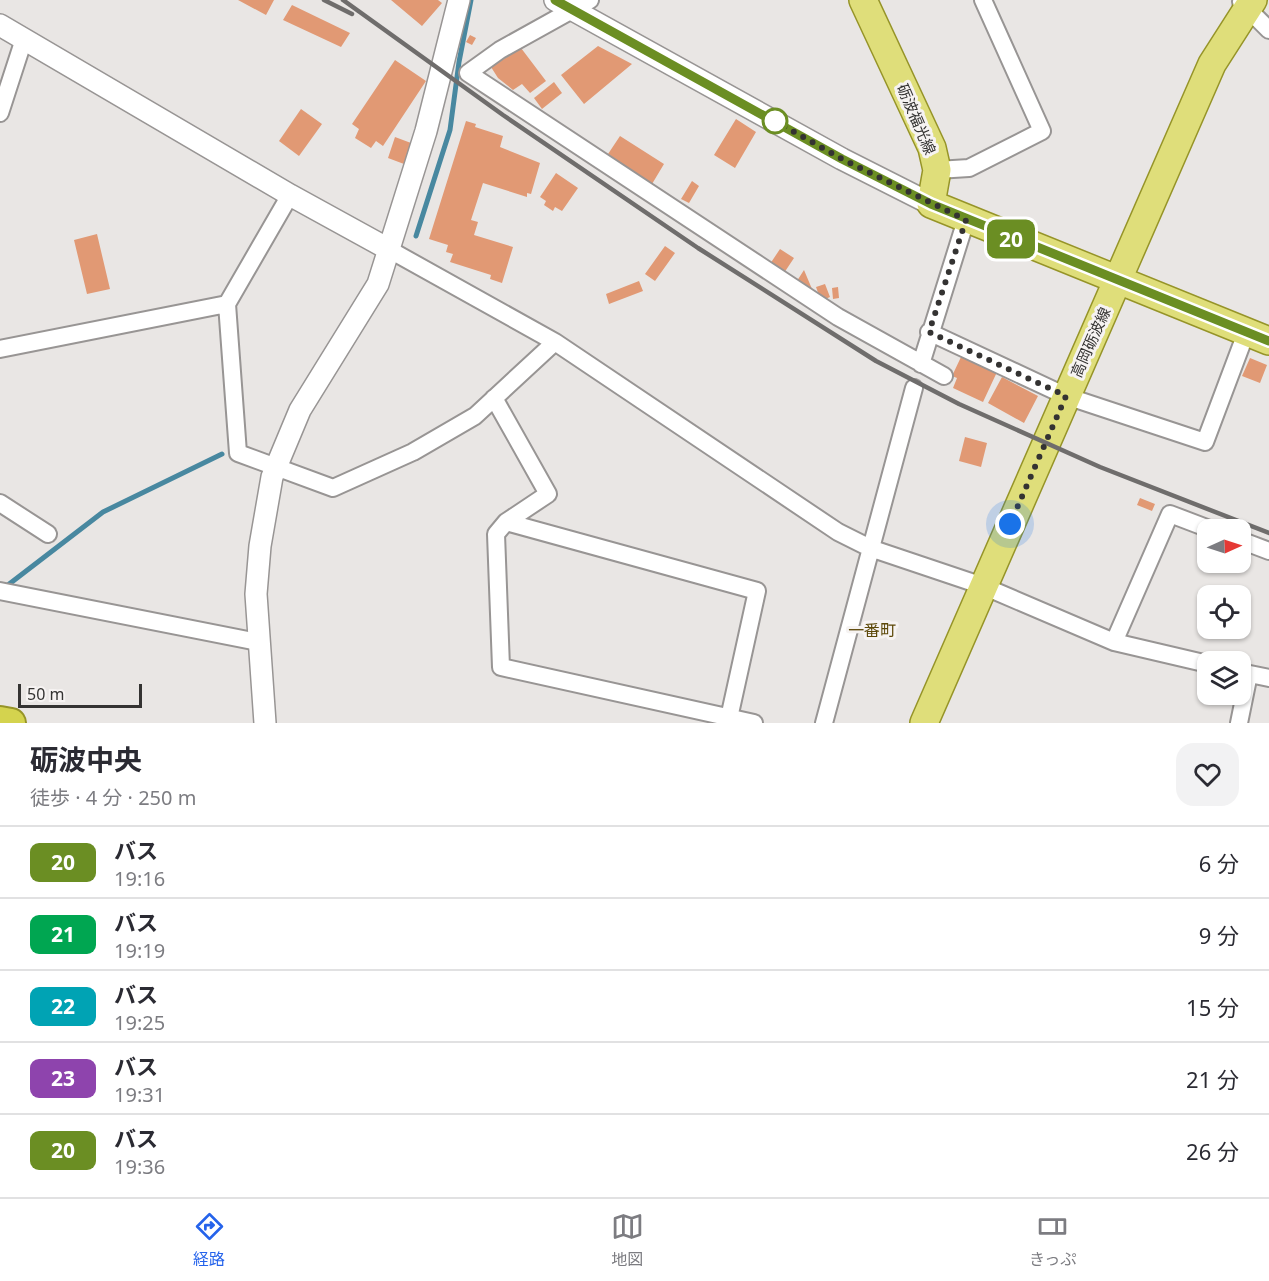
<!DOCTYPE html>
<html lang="ja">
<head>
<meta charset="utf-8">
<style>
	:root { --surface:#fff; --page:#f2f2f3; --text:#2b2b33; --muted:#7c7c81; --line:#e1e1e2; --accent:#2563eb }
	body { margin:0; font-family:"Noto Sans","Noto Sans JP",sans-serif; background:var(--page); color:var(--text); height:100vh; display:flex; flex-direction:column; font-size:22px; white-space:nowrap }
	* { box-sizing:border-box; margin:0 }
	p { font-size:20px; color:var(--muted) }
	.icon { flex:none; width:33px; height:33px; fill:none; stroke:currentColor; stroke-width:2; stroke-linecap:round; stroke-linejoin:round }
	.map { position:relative; height:723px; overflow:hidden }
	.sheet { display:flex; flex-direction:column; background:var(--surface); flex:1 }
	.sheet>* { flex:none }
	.badge { padding:0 12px; border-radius:9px; font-size:21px; line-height:39px }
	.needle { width:39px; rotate:87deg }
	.buttons { position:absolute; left:1197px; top:519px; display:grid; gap:12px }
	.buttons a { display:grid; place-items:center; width:54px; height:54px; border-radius:12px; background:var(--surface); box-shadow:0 2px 4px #0004; font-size:30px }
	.scale { position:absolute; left:18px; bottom:15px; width:124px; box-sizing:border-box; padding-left:6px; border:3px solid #343332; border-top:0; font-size:16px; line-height:21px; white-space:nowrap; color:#343332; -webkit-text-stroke:4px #f6f3f2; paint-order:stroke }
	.you { position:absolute; width:30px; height:30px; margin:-15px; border:4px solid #fff; border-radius:50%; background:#1a73e8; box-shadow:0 0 0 9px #1a73e833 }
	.map>.badge { position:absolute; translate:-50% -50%; box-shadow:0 0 0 3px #fff }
	.round { display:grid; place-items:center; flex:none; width:63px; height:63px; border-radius:18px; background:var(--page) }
	.head { display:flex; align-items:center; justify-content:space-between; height:102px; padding:0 30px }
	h1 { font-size:28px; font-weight:700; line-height:45px }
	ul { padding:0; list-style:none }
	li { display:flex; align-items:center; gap:18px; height:72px; padding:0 30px; border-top:2px solid var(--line) }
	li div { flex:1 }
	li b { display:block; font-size:22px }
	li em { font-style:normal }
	li .badge { min-width:66px; font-weight:700; text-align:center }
	.tab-bar { display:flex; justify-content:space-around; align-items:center; height:84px; border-top:2px solid var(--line); background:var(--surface); font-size:16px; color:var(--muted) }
	.tab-bar a { display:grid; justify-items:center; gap:3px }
	.tab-bar .current { color:var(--accent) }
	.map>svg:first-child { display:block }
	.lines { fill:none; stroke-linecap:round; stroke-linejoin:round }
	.stream { stroke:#4888a0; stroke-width:5 }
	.building { fill:#e19974 }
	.minor-casing { stroke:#989594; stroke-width:20 }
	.tertiary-casing { stroke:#989594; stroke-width:24 }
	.primary-casing { stroke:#969428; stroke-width:30 }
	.trunk-casing { stroke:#969428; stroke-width:32 }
	.minor { stroke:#fff; stroke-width:16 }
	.tertiary { stroke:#fff; stroke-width:21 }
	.primary { stroke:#dfde7a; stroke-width:27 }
	.trunk { stroke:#d4d34e; stroke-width:28 }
	.rail { stroke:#6f6d6c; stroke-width:4.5 }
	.line-casing { stroke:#fff; stroke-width:14 }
	.line { stroke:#6b8e23; stroke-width:9 }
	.walk { stroke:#343332; stroke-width:6; stroke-dasharray:0 10.8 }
	.stop-dot { fill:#fff; stroke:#6b8e23; stroke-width:3 }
	.labels { text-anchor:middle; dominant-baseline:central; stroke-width:6; stroke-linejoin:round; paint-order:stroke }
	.street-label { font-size:15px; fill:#343332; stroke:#f6f3f2 }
	.neighbourhood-label { font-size:16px; fill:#5c4808; stroke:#f6f3f2 }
</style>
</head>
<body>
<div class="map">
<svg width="1269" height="723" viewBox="0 0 1269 723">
	<rect width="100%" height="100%" fill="#e9e6e4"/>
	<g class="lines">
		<path class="stream" d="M416,236L450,130L459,62L471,0
			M4,588L103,512L222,454"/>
	</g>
	<path class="building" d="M238,0H274L266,15Z
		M391,0H438L442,3L422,26Z
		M292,5L350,33L341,47L283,20Z
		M470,35L476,38L472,45L466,42Z
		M598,46L632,64L584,104L561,75Z
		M521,48L546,81L530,93L522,84L513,90L498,78L491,67Z
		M395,60L426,81L383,146L376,141L371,148L355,138L359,129L352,124Z
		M554,82L562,93L542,109L534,98Z
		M301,109L322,124L299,156L279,141Z
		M736,119L756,132L735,168L714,155Z
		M466,121L476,124L475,127L503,136L500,147L540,163L531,194L527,193V197L483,183L471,220L478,222L474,235L513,247L502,283L490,279L491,275L450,262L453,254L446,252L448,245L429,239Z
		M620,136L664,164L652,184L608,154Z
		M395,137L411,143L404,164L388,158Z
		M556,173L578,188L562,211L555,207L553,211L544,205L546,201L540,197Z
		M692,181L699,186L689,203L681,199Z
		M97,234L110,289L87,294L74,240Z
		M665,246L675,253L655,281L645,274Z
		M780,249L794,258L784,273L770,264Z
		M804,270L812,289L807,296L795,284Z
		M639,281L643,291L609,304L606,294Z
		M825,284L830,297L821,301L816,287Z
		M838,287L839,298L833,299L832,288Z
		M961,357L997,372L983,402L953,388L957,378L952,376Z
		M1250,358L1267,365L1260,383L1242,376Z
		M1002,377L1038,396L1024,423L988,403Z
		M965,437L987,443L981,467L959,461Z
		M1140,498L1155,504L1152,511L1137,505Z"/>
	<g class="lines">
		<defs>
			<path id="minor" d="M590,0L500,50L468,73L838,317L944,376
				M1241,2L1269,30
				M0,113L24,39
				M937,170L969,168L1042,131L983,0
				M390,250L555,342L838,532L870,548L983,586L1114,642L1208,664
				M227,304L238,453L333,488L413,452L475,416L555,342
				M929,332L1066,396L1205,442L1246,333
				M0,349L227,304L290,195
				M921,364L966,220
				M494,398L548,494L506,522
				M0,503L48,534
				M1240,540L1269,551
				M0,591L258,642
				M1114,642L1170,514L1212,530
				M1240,672L1269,678
				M729,718L757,591L506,522L496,534L501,667L754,723
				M824,723L914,388
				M1239,723L1249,674"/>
			<path id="tertiary" d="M555,0L842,159L931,204
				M0,25L290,195L390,250
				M265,723L256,594L260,546L272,477L300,410L378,284L426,131L459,0"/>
			<path id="primary" d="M863,0L932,148L937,170L931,204L1269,341
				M924,723L1212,64L1253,0"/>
			<path id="trunk" d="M0,721L11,723"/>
		</defs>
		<use href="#minor" class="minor-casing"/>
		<use href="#tertiary" class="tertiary-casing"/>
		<use href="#primary" class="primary-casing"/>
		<use href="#trunk" class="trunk-casing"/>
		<use href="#minor" class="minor"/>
		<use href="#tertiary" class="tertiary"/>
		<use href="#primary" class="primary"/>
		<use href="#trunk" class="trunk"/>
		<path class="rail" d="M324,0L352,14
			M343,0L503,115L698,248L876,361L959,404L1100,467L1269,533"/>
	</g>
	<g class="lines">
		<defs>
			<path id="line" d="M555,0L842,159L931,204L1269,341"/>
		</defs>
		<use href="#line" class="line-casing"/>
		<use href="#line" class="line"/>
		<path class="walk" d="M775,121L842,159L966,220L929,332L1066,396L1010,524"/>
	</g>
	<circle class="stop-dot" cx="775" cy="121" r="12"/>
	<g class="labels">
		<g class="street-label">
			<text transform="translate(917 119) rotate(67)">砺波福光線</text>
			<text transform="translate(1090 342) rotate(-66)">高岡砺波線</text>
		</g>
		<g class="neighbourhood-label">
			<text x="872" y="630">一番町</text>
		</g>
	</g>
</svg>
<div class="buttons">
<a><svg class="needle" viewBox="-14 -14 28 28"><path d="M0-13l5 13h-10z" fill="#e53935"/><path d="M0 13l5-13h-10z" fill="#7c7c81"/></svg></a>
<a><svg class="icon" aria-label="locate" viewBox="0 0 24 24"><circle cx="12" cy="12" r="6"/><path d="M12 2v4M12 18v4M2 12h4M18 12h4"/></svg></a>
<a><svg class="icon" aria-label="layers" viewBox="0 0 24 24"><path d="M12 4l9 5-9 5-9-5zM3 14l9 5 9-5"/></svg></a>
</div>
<div class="scale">50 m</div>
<div class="you" style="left:1010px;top:524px"></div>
<b class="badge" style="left:1011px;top:239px;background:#6b8e23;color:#fff">20</b>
</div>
<section class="sheet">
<div class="head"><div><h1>砺波中央</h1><p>徒歩 · 4 分 · 250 m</p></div><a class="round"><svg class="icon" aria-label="heart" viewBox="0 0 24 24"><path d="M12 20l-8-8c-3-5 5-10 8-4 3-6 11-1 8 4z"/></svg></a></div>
<ul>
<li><span class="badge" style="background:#6b8e23;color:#fff">20</span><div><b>バス</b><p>19:16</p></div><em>6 分</em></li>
<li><span class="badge" style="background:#00a651;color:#fff">21</span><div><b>バス</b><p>19:19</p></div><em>9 分</em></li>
<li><span class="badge" style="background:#00a3b4;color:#fff">22</span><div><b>バス</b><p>19:25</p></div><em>15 分</em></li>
<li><span class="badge" style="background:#8e44ad;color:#fff">23</span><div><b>バス</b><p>19:31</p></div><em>21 分</em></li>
<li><span class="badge" style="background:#6b8e23;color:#fff">20</span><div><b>バス</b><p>19:36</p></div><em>26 分</em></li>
</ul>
</section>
<nav class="tab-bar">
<a class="current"><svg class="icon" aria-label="directions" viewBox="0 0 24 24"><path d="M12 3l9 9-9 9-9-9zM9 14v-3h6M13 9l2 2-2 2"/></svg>経路</a>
<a><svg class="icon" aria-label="map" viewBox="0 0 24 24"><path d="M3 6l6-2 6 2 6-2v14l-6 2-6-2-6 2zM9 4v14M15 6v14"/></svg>地図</a>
<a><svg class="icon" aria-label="tickets" viewBox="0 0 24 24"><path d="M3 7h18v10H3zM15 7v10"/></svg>きっぷ</a>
</nav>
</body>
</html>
